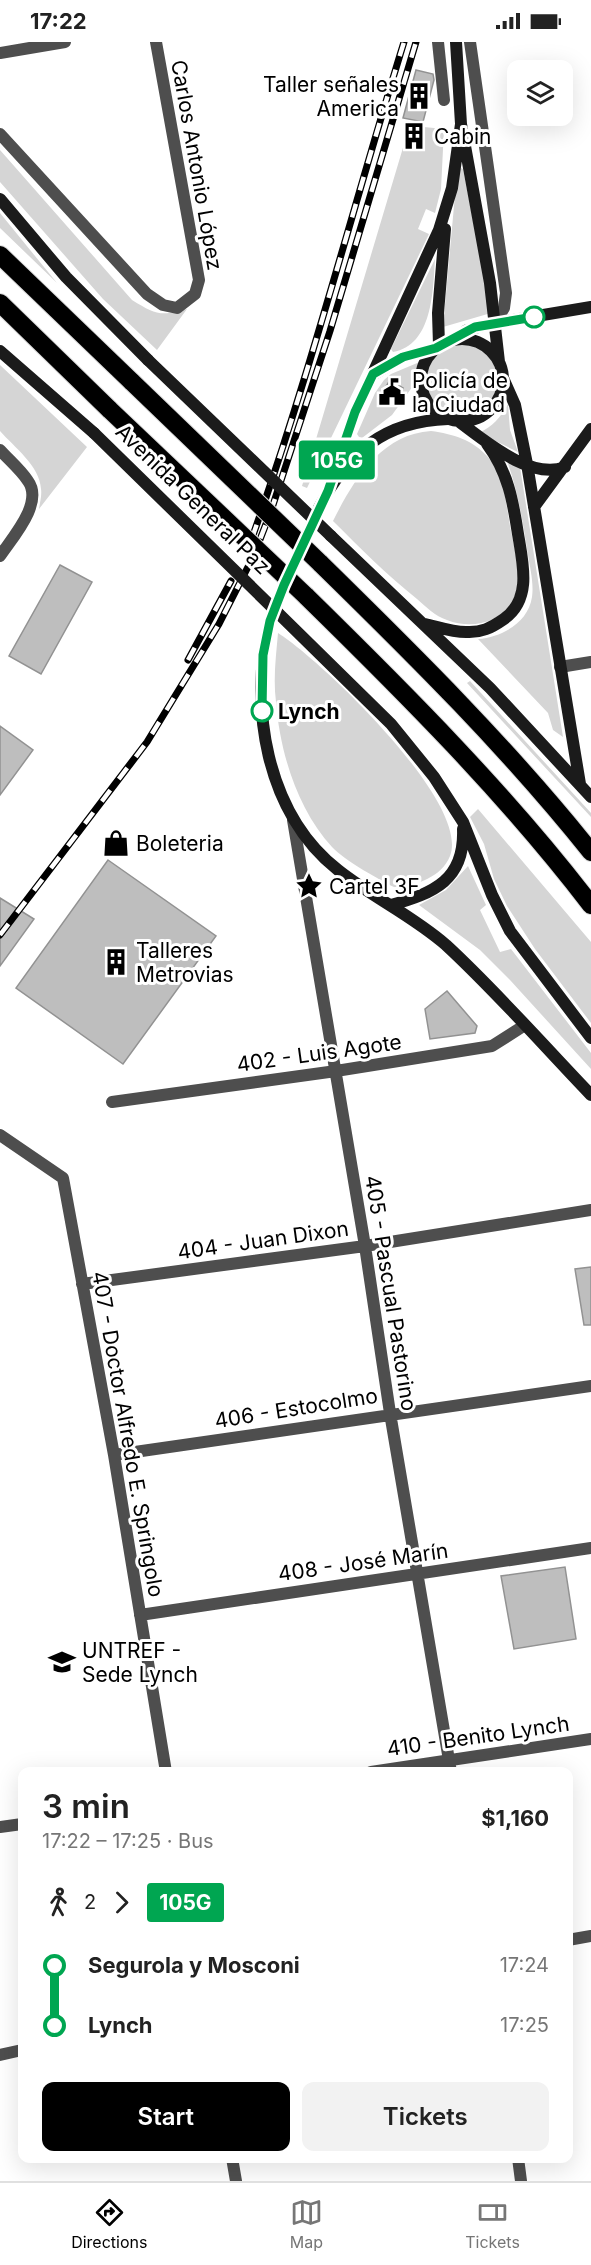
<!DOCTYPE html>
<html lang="en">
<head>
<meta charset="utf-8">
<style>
	:root { --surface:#fff; --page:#f2f2f2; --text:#222; --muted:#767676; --line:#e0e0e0; --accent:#000 }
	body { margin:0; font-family:Inter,sans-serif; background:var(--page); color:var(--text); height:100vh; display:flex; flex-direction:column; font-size:22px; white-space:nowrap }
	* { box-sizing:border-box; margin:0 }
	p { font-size:20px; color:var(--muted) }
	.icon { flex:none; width:33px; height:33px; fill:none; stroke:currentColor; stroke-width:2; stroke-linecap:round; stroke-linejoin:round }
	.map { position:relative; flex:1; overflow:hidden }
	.details { position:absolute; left:18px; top:1725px; width:555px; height:396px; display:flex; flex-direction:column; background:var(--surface); border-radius:12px; box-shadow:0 6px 24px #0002 }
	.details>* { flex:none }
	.badge { padding:0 12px; border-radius:4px; font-size:21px; line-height:39px }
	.buttons { position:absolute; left:507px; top:18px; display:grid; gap:12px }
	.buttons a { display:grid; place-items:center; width:66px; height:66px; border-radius:12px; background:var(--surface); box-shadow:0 6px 24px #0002; font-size:30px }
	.map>.badge { position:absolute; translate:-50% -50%; box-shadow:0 0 0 3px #fff }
	.legs { display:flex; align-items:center; gap:9px; height:66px; padding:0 24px; font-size:20px }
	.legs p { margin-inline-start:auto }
	.head { display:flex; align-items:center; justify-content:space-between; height:102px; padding:0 24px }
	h1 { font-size:33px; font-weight:600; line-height:45px }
	.action { display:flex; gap:12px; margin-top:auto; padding:12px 24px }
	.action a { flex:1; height:69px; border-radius:12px; background:var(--accent); color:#fff; font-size:24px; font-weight:600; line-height:69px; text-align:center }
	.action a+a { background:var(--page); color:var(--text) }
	ul { padding:0 24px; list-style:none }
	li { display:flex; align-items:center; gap:21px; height:60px; font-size:22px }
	li i { display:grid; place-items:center; width:9px; height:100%; margin:0 8px; background:currentColor }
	li i::after { content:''; width:15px; height:15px; margin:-8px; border:4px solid; border-radius:50%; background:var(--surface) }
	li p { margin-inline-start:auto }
	li:first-child i { background:linear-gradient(#0000 50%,currentColor 0) }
	li:last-child i { background:linear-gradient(currentColor 50%,#0000 0) }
	.status { display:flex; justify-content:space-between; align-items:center; height:42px; padding:0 30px; background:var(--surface); direction:ltr }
	.status svg { height:16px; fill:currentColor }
	.menu { display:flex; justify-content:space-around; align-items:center; height:84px; border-top:2px solid var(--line); background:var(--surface); font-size:16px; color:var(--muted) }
	.menu a { display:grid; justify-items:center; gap:3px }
	.menu .active { color:var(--accent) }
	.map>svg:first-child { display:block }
	.green { fill:#d5d5d5 }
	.building { fill:#bebebe; stroke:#929292; stroke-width:1.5 }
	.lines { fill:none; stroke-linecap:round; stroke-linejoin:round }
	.secondary-tunnel { stroke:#d9d9d9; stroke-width:12; stroke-dasharray:12 6; stroke-linecap:butt }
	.highway-casing { stroke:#dbdbdb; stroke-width:20 }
	.street { stroke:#4e4e4e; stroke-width:12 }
	.secondary { stroke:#1b1b1b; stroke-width:12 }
	.highway { stroke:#000; stroke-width:18 }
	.rail-casing { stroke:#000; stroke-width:7 }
	.rail { stroke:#fff; stroke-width:4.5; stroke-dasharray:14; stroke-linecap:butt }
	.highway-bridge-casing { stroke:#dbdbdb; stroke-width:20; stroke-linecap:butt }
	.secondary-bridge { stroke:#1b1b1b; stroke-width:12 }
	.highway-bridge { stroke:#000; stroke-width:18 }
	.line-1-casing { stroke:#fff; stroke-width:14 }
	.line-1 { stroke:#00a651; stroke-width:9 }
	.stop-1-dot { fill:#fff; stroke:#00a651; stroke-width:3 }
	.labels { text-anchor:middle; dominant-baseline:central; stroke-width:6; stroke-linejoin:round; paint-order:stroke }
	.poi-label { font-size:21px; fill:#000; stroke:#fff; text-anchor:start }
	.street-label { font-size:21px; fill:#000; stroke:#fff }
	.stop-label { font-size:21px; font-weight:bold; fill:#000; stroke:#fff; text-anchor:start }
</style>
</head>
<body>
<div class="status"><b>17:22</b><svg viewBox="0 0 49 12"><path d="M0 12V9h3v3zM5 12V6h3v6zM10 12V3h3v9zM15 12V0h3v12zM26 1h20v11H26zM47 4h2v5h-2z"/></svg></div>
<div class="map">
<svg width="591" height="2139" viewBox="0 0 591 2139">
	<rect width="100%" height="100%" fill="#fff"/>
	<path class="green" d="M424,85L444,87L441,147L435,171L426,167L418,187L429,192L307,446L302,444L405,99L419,102Z
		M0,108L132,258C155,272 160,275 187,267L157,308L103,257L0,140Z
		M461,126L463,127L491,271L443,285L457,131Z
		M0,171L57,241L0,186Z
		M435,217C433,248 433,303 393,310L391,307Z
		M426 338a36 36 0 1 1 72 0a36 36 0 1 1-72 0Z
		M422,319L418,337L392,373L362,396L359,395L357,392L375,351L384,338L391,332Z
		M0,323L87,405L39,467C40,460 42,453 41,447C40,424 14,405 0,389Z
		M508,362L510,388L518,410L479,391C493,384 500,376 508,362Z
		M431,389C453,392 473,398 488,415C504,434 506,461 510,484C513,500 518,518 518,534C519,574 480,591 447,578C435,574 426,565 417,557C387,533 360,506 333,479C353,439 381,392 431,389Z
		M507,419L520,425L563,695L553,688L548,671L478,597C502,595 528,581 532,555C534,541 530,526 528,513C523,481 518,449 507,419Z
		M278,591C321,618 471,761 450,814C441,836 418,841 398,847C381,839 344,818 332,805C297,767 280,710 276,660C273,637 276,614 278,591Z
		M470,639L591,771V775L467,641Z
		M478,767L591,900V981L535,907L507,864L494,837L484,802L470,775Z
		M468,824L486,863L480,868L500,910L511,907L591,1011V1027L510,938L480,908L419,863L446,848Z"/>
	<path class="building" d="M416,28L433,32L434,38L423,80L403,76Z
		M390,338L403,346L393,362L380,354Z
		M60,523L92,540L41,632L9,614Z
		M0,684L33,708L0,753Z
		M108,818L216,894L123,1022L16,946Z
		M0,856L34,877L0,924Z
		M447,949L477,984L475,991L430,997L425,967Z
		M591,1225V1283H584L575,1227Z
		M565,1525L576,1597L514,1607L501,1534Z"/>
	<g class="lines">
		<path class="secondary-tunnel" d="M271,575L284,543L319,466"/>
		<defs>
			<path id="highway" d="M0,213L132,340
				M0,261L110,368
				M320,521C415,614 508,706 591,810
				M306,554C406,652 506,752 591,863"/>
		</defs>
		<use href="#highway" class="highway-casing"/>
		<path class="street" d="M438,0L444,58
			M470,0L506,251L504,266L495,281
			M0,11L65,0
			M0,92L147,252L163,263L177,266L195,252L199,238L156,0
			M0,408C9,418 21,428 28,439C44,461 12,496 0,514
			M560,625L591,620
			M293,778L365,1204L390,1371L451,1730
			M112,1060L336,1029L492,1004L525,983
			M0,1093L63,1136L114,1413L166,1730
			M82,1242L365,1204L591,1168
			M114,1413L591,1344
			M140,1573L591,1506
			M371,1730L591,1697
			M0,1785L22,1782
			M568,1898L591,1894
			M0,2013L22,2008
			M232,2116L236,2139
			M518,2116L521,2139"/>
		<path class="secondary" d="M456,0L461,82L490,241L499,320
			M0,157L66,235L148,318
			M457,296L467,288L495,281L591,265
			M421 338a41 41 0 1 1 82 0a41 41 0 1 1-82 0Z
			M439,303L438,271L445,187
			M0,309L94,391
			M374,332L403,315L436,306
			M503,336L515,363L527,422L580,742
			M458,379C484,398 531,439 565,425
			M328,449L355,370L439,188L452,146L461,82
			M534,465L591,387
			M319,466C347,411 384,379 448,377
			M331,494L490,646L591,755
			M278,571L391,682L434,735L463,780L492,853L510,889L591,996
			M270,579C248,663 266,772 338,828C372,855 413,874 446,903C497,950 543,1003 591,1053
			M425,582C438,585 452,590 466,590C481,591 491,586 504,577C532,557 523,522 518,492C513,459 508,430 487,402
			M391,863C434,851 465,838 463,787"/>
		<use href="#highway" class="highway"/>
		<defs>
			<path id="rail" d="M252,496C310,333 353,165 404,0
				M188,618L231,539
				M0,893L147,700L219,582L254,513L271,469L330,289L416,0"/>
		</defs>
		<use href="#rail" class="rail-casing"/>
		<use href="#rail" class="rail"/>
		<defs>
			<path id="highway-bridge" d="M132,340L320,521
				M110,368L306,554"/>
		</defs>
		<use href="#highway-bridge" class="highway-bridge-casing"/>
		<path class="secondary-bridge" d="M148,318L331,494
			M94,391L278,571"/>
		<use href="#highway-bridge" class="highway-bridge"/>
	</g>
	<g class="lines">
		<defs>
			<path id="line-1" d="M262,669L263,613L270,579L284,543L328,449L355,370L373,332L403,315L436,306L475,285L534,275"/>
		</defs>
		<use href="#line-1" class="line-1-casing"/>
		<use href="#line-1" class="line-1"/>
	</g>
	<defs>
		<symbol id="building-bare" viewBox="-9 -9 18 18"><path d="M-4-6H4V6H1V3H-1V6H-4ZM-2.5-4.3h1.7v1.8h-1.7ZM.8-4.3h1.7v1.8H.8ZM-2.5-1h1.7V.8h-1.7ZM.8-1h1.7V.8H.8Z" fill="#000" stroke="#fff" stroke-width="2.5" paint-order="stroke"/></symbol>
		<symbol id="civic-bare" viewBox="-9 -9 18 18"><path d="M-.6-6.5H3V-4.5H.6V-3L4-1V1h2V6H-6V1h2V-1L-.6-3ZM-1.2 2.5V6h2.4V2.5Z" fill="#000" stroke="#fff" stroke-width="2.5" paint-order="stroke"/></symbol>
		<symbol id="shop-bare" viewBox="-9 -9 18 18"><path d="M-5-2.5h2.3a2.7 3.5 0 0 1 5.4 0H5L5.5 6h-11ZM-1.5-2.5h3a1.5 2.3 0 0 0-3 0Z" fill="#000" stroke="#fff" stroke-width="2.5" paint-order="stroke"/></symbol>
		<symbol id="sight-bare" viewBox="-9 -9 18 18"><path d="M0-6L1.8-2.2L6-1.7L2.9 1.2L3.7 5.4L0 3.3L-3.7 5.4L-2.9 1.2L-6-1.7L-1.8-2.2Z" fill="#000" stroke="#fff" stroke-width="2.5" paint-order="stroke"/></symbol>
		<symbol id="university-bare" viewBox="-9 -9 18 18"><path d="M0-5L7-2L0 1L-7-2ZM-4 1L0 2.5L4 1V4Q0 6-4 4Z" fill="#000" stroke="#fff" stroke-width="2.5" paint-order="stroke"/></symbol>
	</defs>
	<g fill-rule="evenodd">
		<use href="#building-bare" x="400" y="35" width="38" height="38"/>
		<use href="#building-bare" x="395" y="75" width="38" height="38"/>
		<use href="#civic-bare" x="373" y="331" width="38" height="38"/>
		<use href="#shop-bare" x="97" y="782" width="38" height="38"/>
		<use href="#sight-bare" x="290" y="825" width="38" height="38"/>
		<use href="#building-bare" x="97" y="901" width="38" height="38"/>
		<use href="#university-bare" x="43" y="1601" width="38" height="38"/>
	</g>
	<g class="stop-1-dot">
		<circle cx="534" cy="275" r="10"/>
		<circle cx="262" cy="669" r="10"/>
	</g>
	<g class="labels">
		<g class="poi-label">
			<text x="399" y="42" text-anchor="end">Taller señales<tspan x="399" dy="24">America</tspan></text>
			<text x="434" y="94">Cabin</text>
			<text x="412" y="338">Policía de<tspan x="412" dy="24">la Ciudad</tspan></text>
			<text x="136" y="801">Boleteria</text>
			<text x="329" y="844">Cartel 3F</text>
			<text x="136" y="908">Talleres<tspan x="136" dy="24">Metrovias</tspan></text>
			<text x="82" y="1608">UNTREF -<tspan x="82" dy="24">Sede Lynch</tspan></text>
		</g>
		<g class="street-label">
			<text transform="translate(197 123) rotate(80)">Carlos Antonio López</text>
			<text transform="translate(193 457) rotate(44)">Avenida General Paz</text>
			<text transform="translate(319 1011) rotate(-8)">402 - Luis Agote</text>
			<text transform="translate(263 1198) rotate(-8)">404 - Juan Dixon</text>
			<text transform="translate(391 1251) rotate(81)">405 - Pascual Pastorino</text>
			<text transform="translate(296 1366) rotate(-9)">406 - Estocolmo</text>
			<text transform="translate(128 1392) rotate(80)">407 - Doctor Alfredo E. Springolo</text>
			<text transform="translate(363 1520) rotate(-8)">408 - José Marín</text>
			<text transform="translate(478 1694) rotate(-8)">410 - Benito Lynch</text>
		</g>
		<g class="stop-label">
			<text x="278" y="669">Lynch</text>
		</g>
	</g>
</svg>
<div class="buttons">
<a><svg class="icon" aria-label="layers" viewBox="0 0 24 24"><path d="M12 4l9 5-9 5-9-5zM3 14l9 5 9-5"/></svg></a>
</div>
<b class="badge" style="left:337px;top:418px;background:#00a651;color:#fff">105G</b>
<section class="details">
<div class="head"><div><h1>3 min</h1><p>17:22 – 17:25 · Bus</p></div><b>$1,160</b></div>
<div class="legs"><svg class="icon" aria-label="walk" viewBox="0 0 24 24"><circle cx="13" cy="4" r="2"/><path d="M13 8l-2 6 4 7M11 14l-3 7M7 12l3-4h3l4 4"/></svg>2<svg class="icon" aria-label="forward" viewBox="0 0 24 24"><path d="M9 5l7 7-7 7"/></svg><b class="badge" style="background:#00a651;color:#fff">105G</b></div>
<ul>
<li><i style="color:#00a651"></i><b>Segurola y Mosconi</b><p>17:24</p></li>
<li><i style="color:#00a651"></i><b>Lynch</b><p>17:25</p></li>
</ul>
<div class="action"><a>Start</a><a>Tickets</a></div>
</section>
</div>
<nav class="menu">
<a class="active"><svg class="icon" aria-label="directions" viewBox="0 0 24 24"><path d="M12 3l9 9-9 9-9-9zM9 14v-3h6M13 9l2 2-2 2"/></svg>Directions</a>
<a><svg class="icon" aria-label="map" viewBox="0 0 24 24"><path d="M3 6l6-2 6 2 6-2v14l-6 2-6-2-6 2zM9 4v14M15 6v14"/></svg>Map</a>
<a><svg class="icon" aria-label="tickets" viewBox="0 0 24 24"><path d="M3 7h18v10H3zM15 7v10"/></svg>Tickets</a>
</nav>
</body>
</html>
